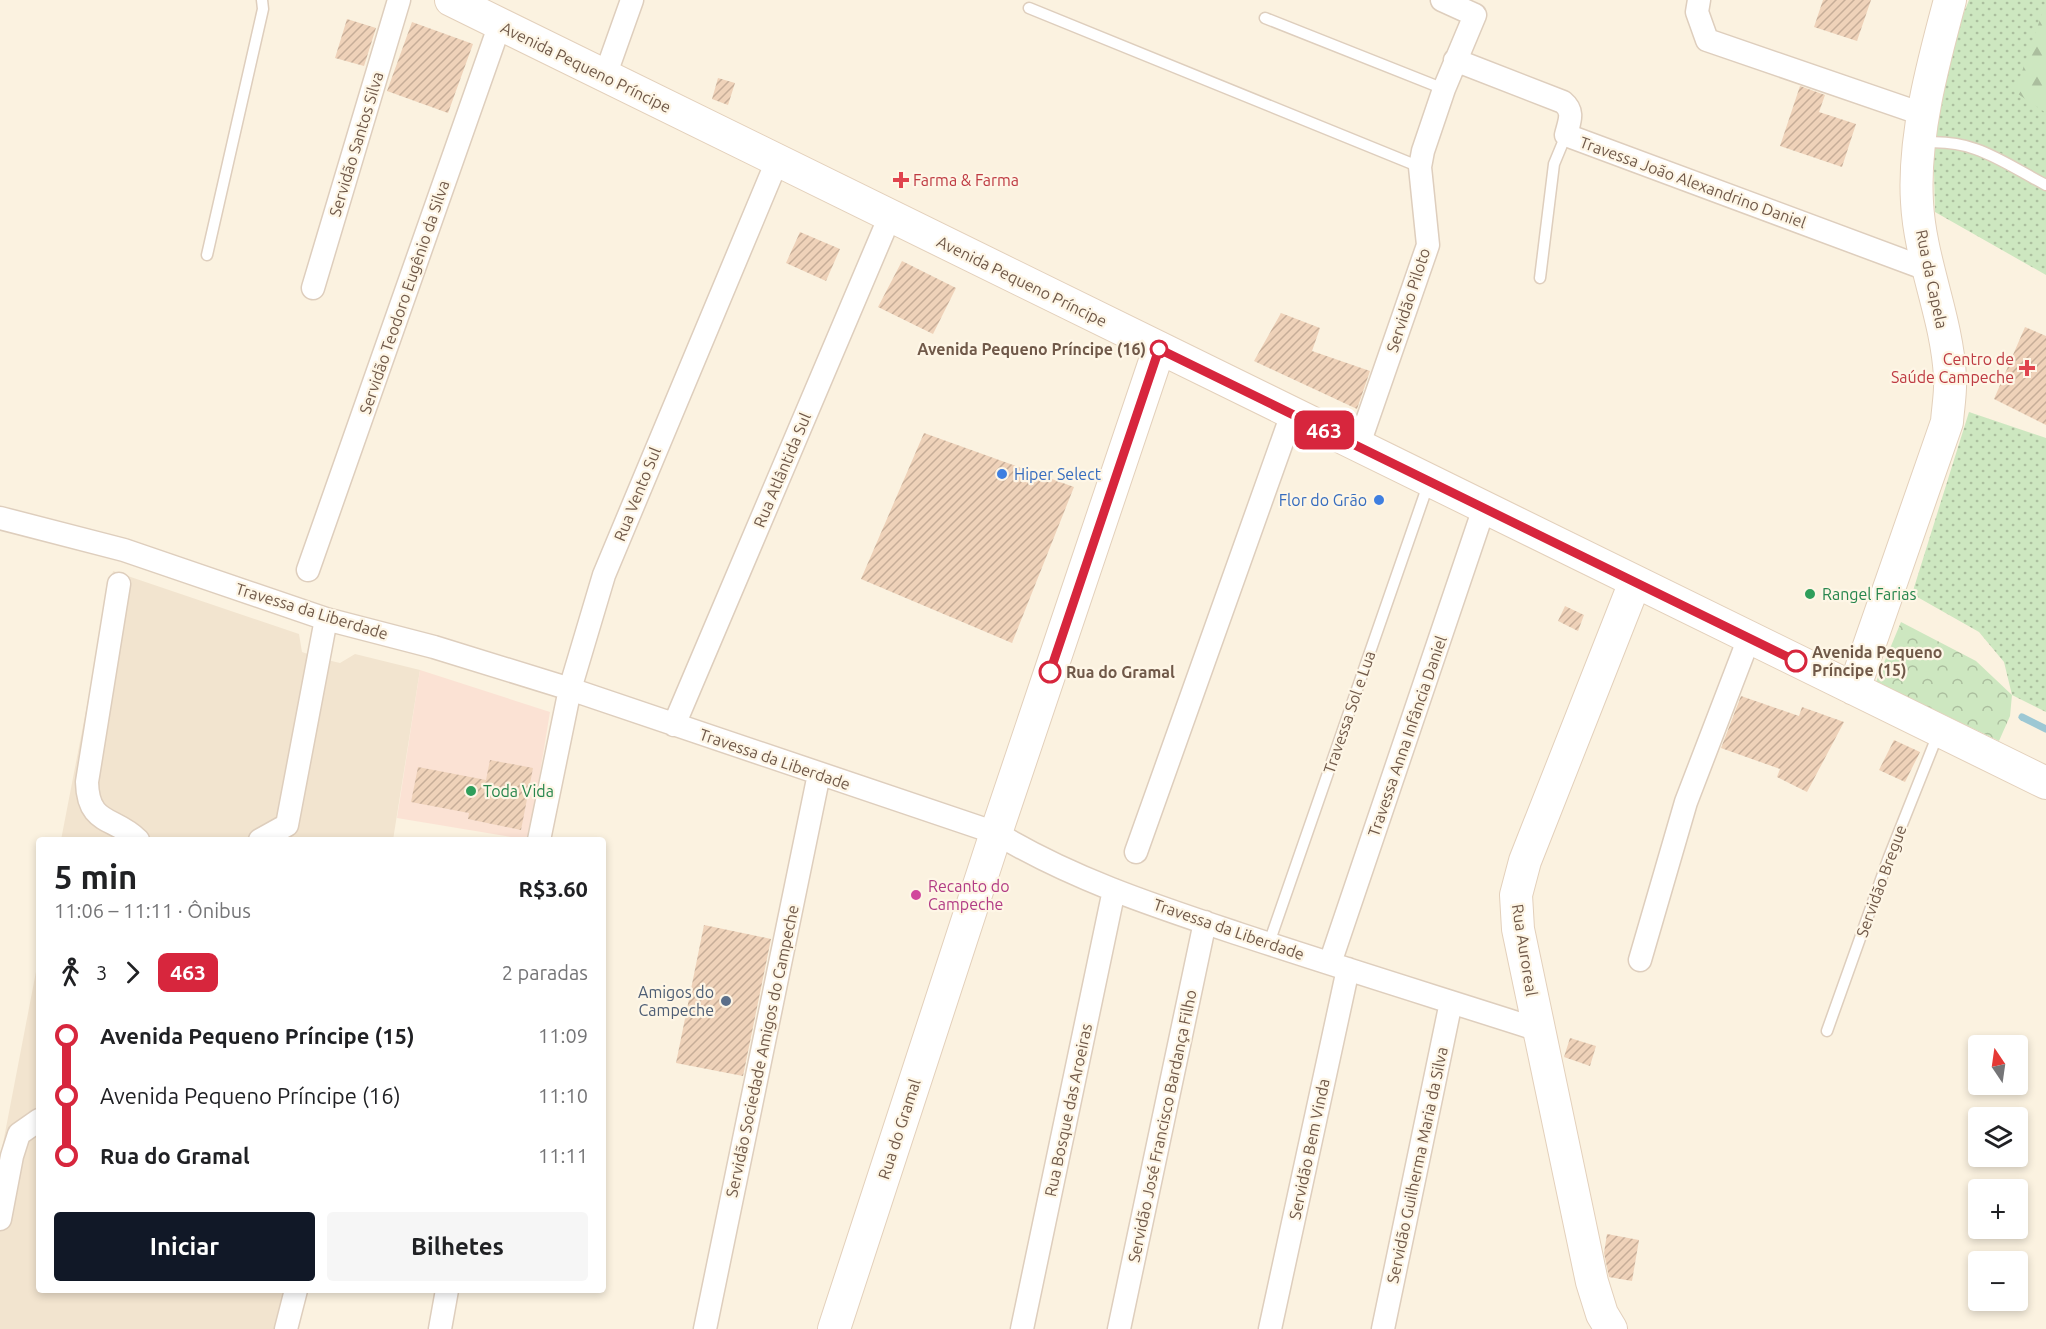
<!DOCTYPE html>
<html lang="pt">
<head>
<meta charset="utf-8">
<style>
	:root { --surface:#fff; --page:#f6f6f6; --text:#202124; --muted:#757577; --accent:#111827 }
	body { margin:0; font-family:Ubuntu,sans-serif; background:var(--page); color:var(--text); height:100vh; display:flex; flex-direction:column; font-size:22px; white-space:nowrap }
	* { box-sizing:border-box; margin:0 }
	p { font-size:20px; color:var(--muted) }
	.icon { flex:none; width:33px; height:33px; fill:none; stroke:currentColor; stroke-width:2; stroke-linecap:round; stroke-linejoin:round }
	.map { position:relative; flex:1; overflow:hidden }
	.details { position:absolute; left:36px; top:837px; width:570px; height:456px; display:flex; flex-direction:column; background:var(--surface); border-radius:6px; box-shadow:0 3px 9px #0003 }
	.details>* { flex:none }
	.badge { padding:0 12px; border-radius:9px; font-size:21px; line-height:39px }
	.needle { width:39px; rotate:347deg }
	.fabs { position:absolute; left:1968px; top:1035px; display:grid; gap:12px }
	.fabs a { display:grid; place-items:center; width:60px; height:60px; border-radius:6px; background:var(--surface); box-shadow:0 3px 9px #0003; font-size:30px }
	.map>.badge { position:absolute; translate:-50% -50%; box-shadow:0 0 0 3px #fff }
	.legs { display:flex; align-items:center; gap:9px; height:66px; padding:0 18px; font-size:20px }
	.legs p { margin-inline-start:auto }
	.head { display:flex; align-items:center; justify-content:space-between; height:102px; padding:0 18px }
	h1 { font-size:33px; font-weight:700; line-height:45px }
	.action { display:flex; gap:12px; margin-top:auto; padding:12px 18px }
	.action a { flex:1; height:69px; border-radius:6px; background:var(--accent); color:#fff; font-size:24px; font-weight:700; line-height:69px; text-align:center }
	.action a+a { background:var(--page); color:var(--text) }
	ul { padding:0 18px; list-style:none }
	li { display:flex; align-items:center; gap:21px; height:60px; font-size:22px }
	li i { display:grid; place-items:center; width:9px; height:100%; margin:0 8px; background:currentColor }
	li i::after { content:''; width:15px; height:15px; margin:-8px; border:4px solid; border-radius:50%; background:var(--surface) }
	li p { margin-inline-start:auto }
	li:first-child i { background:linear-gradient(#0000 50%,currentColor 0) }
	li:last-child i { background:linear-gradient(currentColor 50%,#0000 0) }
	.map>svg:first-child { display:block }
	.residential { fill:#f2e4cf }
	.commercial { fill:#fbe2d4 }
	.grass { fill:url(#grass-dots) }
	.forest { fill:url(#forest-firs) }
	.park { fill:url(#park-crowns) }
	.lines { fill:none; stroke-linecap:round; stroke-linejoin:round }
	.stream { stroke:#9dc8d4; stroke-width:7 }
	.building { fill:url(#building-hatch) }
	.service-casing { stroke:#decebd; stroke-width:13 }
	.minor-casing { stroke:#decebd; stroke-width:25 }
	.secondary-casing { stroke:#e3d0bb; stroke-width:34 }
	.service { stroke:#fff; stroke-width:10 }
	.minor { stroke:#fff; stroke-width:22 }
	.secondary { stroke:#fff; stroke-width:32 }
	.line-1-casing { stroke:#fff; stroke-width:14 }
	.line-1 { stroke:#d7263d; stroke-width:9 }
	.health-dot { fill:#e0444e; stroke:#fef6e6; stroke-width:2 }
	.stop-1-dot { fill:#fff; stroke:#d7263d; stroke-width:3 }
	.shop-dot { fill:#3f7fe0; stroke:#fef6e6; stroke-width:2 }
	.leisure-dot { fill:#2e9e5b; stroke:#fef6e6; stroke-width:2 }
	.hotel-dot { fill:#d1479c; stroke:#fef6e6; stroke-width:2 }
	.service-dot { fill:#5c6f8a; stroke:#fef6e6; stroke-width:2 }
	.labels { text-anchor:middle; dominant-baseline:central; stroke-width:4.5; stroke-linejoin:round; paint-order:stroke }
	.street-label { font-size:16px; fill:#705949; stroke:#fef6e6 }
	.health-label { font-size:16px; fill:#be3a42; stroke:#fef6e6; text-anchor:start }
	.stop-label { font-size:16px; font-weight:bold; fill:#705949; stroke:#fef6e6; text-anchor:start }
	.shop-label { font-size:16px; fill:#366cbe; stroke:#fef6e6; text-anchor:start }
	.leisure-label { font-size:16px; fill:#27864d; stroke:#fef6e6; text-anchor:start }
	.hotel-label { font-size:16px; fill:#b23c85; stroke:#fef6e6; text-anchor:start }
	.service-label { font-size:16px; fill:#4e5e75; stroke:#fef6e6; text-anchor:end }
</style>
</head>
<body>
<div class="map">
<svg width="2046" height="1329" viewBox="0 0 2046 1329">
	<defs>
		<pattern id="grass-dots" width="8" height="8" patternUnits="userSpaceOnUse" patternTransform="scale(1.5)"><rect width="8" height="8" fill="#cde7c0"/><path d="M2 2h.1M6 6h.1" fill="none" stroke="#abbe9e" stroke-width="1.8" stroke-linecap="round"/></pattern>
		<pattern id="forest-firs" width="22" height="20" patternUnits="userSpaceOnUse" patternTransform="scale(1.5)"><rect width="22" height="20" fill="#cde7c0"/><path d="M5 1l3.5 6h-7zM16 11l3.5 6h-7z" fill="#abbe9e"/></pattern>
		<pattern id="park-crowns" width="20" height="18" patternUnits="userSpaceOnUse" patternTransform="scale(1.5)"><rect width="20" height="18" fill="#cde7c0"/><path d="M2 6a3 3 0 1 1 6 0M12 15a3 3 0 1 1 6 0" fill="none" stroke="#abbe9e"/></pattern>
		<pattern id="building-hatch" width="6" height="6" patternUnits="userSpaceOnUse" patternTransform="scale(1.5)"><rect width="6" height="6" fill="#efd2b9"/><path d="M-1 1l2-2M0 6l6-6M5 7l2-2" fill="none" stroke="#c6ad98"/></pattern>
	</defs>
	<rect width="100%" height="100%" fill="#fbf2e0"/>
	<path class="residential" d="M113,571L299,634L302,652L319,658L340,663L355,654L420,670L393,840H61Z
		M39,956V1290H304L296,1329H0V1159Z"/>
	<path class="commercial" d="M420,670L550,712L529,840L397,818Z"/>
	<path class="grass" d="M1969,0H2046V275L1935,212L1933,129L1955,35Z
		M1969,412L2046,438V712L2012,695L2004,662L1979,632L1912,594Z"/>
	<path class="forest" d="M2046,2V113L2015,92Z"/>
	<path class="park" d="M1901,622L1976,661L2012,695L2010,716L1999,741L1876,682Z"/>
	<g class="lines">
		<path class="stream" d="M2022,717L2046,729"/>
	</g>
	<path class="building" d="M1823,0H1871L1857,41L1814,27Z
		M347,19L376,28L364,66L335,58Z
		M412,22L473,44L448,113L387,91Z
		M718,78L735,83L728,105L712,99Z
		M1800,86L1825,95L1819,112L1856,124L1842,167L1780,146Z
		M800,232L840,249L826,281L786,263Z
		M902,261L956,288L933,334L878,307Z
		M1281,313L1320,328L1312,351L1370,371L1357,409L1254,361Z
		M2025,327L2046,336V425L1994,399Z
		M924,433L1074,487L1012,643L861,579Z
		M1565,606L1584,615L1578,631L1558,621Z
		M1741,696L1799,716L1802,707L1844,722L1807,792L1777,777L1780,769L1721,748Z
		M1894,740L1920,752L1905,782L1879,770Z
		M490,760L533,768L521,830L468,819L469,813L411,802L418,767L486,780Z
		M704,925L771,939L743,1076L676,1063Z
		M1570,1038L1596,1046L1590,1066L1564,1057Z
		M1607,1234L1639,1240L1632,1281L1609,1277L1604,1253Z"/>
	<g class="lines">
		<defs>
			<path id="service" d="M1029,8L1420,167
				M1265,18L1444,89
				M1922,143C1974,138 2002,162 2046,185
				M207,255L263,9L262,0
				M1540,278L1554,164L1566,135
				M1269,943L1429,482
				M1827,1031L1889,857L1938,734"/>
			<path id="minor" d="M1699,0L1697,12L1707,40L1925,115
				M1455,60L1563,102C1575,112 1569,122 1566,135L1929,270
				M605,76L632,0
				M313,288L399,0
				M1358,447L1428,245L1420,167L1423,151L1444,89L1475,15L1442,0
				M0,518L124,550L326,619L434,647L570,689L996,833C1072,879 1155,906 1239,934C1339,967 1439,998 1539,1030
				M308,570L500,24
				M119,584L87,782C88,826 114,816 138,840
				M674,725L890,216
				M260,840L287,825L326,619
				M539,840L570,689L604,575L777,161
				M1136,852L1292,414
				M1640,960L1686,802L1749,638
				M1330,963L1484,508
				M0,1219L12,1156L19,1134L39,1120
				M286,1329L296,1290
				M440,1329L447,1290
				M705,1329L819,774
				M1022,1329L1114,890
				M1119,1329L1205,922
				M1270,1329L1348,969
				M1383,1329L1451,1002"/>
			<path id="secondary" d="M451,0L2046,783
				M1854,689L1947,422C1948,407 1951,392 1950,377C1947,317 1920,261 1917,202C1913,137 1933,63 1950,0
				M834,1329L996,833L1159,349
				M1611,1329L1602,1314L1592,1282L1518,929L1516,895L1525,861L1635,582"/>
		</defs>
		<use href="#service" class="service-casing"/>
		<use href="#minor" class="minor-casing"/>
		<use href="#secondary" class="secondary-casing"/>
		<use href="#service" class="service"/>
		<use href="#minor" class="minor"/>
		<use href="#secondary" class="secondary"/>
	</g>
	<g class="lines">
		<defs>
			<path id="line-1" d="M1050,672L1159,349L1796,661"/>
		</defs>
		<use href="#line-1" class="line-1-casing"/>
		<use href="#line-1" class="line-1"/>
	</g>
	<g class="health-dot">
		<path d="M898 171h6v6h6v6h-6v6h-6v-6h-6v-6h6z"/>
		<path d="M2024 359h6v6h6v6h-6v6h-6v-6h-6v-6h6z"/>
	</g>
	<g class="stop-1-dot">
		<circle cx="1159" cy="349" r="8"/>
		<circle cx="1796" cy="661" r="10"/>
		<circle cx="1050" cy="672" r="10"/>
	</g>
	<g class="shop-dot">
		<circle cx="1002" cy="474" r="6"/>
		<circle cx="1379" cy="500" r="6"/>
	</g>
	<g class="leisure-dot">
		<circle cx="1810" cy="594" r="6"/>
		<circle cx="471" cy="791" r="6"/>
	</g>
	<circle class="hotel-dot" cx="916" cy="895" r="6"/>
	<circle class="service-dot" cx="726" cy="1001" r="6"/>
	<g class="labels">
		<g class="street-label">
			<text transform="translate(586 67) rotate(26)">Avenida Pequeno Príncipe</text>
			<text transform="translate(356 144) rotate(-73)">Servidão Santos Silva</text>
			<text transform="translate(1693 182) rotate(20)">Travessa João Alexandrino Daniel</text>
			<text transform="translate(1932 279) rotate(78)">Rua da Capela</text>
			<text transform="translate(1022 281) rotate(26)">Avenida Pequeno Príncipe</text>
			<text transform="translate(404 297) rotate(-71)">Servidão Teodoro Eugênio da Silva</text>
			<text transform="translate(1408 300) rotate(-72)">Servidão Piloto</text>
			<text transform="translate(782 470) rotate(-67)">Rua Atlântida Sul</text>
			<text transform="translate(637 494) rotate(-68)">Rua Vento Sul</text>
			<text transform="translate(312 611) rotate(17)">Travessa da Liberdade</text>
			<text transform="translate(1349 712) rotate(-71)">Travessa Sol e Lua</text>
			<text transform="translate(1407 736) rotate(-71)">Travessa Anna Infância Daniel</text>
			<text transform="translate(775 759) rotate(19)">Travessa da Liberdade</text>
			<text transform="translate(1881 881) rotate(-70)">Servidão Bregue</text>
			<text transform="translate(1229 929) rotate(19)">Travessa da Liberdade</text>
			<text transform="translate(1525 950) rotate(81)">Rua Auroreal</text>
			<text transform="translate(762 1051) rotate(-78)">Servidão Sociedade Amigos do Campeche</text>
			<text transform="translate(1068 1110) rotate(-78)">Rua Bosque das Aroeiras</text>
			<text transform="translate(1162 1126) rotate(-78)">Servidão José Francisco Bardança Filho</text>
			<text transform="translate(899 1129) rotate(-72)">Rua do Gramal</text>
			<text transform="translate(1309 1149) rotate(-78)">Servidão Bem Vinda</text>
			<text transform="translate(1417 1165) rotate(-78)">Servidão Guilherma Maria da Silva</text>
		</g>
		<g class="health-label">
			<text x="913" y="180">Farma &amp; Farma</text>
			<text x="2014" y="359" text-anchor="end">Centro de<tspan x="2014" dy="18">Saúde Campeche</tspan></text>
		</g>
		<g class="stop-label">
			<text x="1146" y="349" text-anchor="end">Avenida Pequeno Príncipe (16)</text>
			<text x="1812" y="652">Avenida Pequeno<tspan x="1812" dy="18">Príncipe (15)</tspan></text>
			<text x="1066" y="672">Rua do Gramal</text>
		</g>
		<g class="shop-label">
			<text x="1014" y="474">Hiper Select</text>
			<text x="1367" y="500" text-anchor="end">Flor do Grão</text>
		</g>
		<g class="leisure-label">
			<text x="1822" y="594">Rangel Farias</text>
			<text x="483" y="791">Toda Vida</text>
		</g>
		<g class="hotel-label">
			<text x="928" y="886">Recanto do<tspan x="928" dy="18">Campeche</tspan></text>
		</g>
		<g class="service-label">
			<text x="714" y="992">Amigos do<tspan x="714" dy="18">Campeche</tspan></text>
		</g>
	</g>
</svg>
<div class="fabs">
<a><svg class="needle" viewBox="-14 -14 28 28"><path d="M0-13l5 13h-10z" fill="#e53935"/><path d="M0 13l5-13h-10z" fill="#757577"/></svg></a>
<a><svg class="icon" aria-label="layers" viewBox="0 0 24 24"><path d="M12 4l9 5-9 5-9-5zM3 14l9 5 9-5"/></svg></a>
<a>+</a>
<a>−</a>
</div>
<b class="badge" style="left:1324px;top:430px;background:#d7263d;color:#fff">463</b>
<section class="details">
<div class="head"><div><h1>5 min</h1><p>11:06 – 11:11 · Ônibus</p></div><b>R$3.60</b></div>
<div class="legs"><svg class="icon" aria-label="walk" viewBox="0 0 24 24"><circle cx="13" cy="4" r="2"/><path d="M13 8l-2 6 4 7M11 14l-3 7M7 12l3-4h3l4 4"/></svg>3<svg class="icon" aria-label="forward" viewBox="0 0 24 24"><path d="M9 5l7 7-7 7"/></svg><b class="badge" style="background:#d7263d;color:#fff">463</b><p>2 paradas</p></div>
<ul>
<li><i style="color:#d7263d"></i><b>Avenida Pequeno Príncipe (15)</b><p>11:09</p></li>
<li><i style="color:#d7263d"></i><span>Avenida Pequeno Príncipe (16)</span><p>11:10</p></li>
<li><i style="color:#d7263d"></i><b>Rua do Gramal</b><p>11:11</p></li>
</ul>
<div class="action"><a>Iniciar</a><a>Bilhetes</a></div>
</section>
</div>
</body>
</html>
